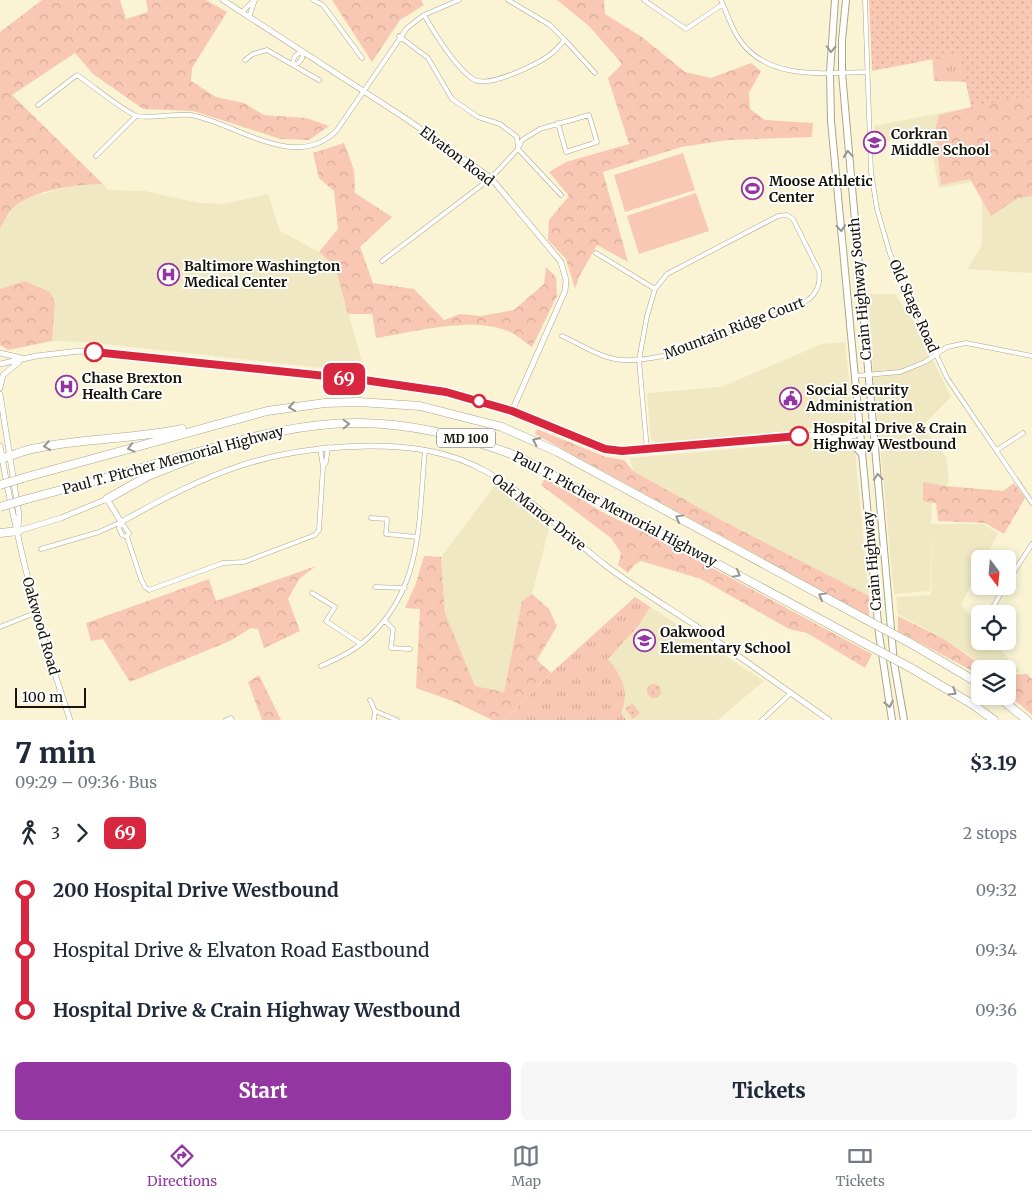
<!DOCTYPE html>
<html lang="en">
<head>
<meta charset="utf-8">
<style>
	:root { --surface:#fff; --page:#f6f6f7; --text:#1f2937; --muted:#747a83; --line:#e0e1e3; --accent:#9336a1 }
	body { margin:0; font-family:Merriweather,serif; background:var(--page); color:var(--text); height:100vh; display:flex; flex-direction:column; font-size:19px; white-space:nowrap }
	* { box-sizing:border-box; margin:0 }
	p { font-size:16px; color:var(--muted) }
	.icon { flex:none; width:28px; height:28px; fill:none; stroke:currentColor; stroke-width:2; stroke-linecap:round; stroke-linejoin:round }
	.map { position:relative; height:720px; overflow:hidden }
	.side { display:flex; flex-direction:column; background:var(--surface); flex:1 }
	.side>* { flex:none }
	.badge { padding:0 10px; border-radius:8px; font-size:18px; line-height:32px }
	.needle { width:32px; rotate:164deg }
	.tools { position:absolute; left:971px; top:550px; display:grid; gap:10px }
	.tools a { display:grid; place-items:center; width:45px; height:45px; border-radius:8px; background:var(--surface); box-shadow:0 2px 8px #0003; font-size:25px }
	.scale { position:absolute; left:15px; bottom:12px; width:71px; box-sizing:border-box; padding-left:5px; border:2px solid #17150a; border-top:0; font-size:14px; line-height:18px; white-space:nowrap; color:#17150a; -webkit-text-stroke:4px #fff; paint-order:stroke }
	.map>.badge { position:absolute; translate:-50% -50%; box-shadow:0 0 0 2px #fff }
	.legs { display:flex; align-items:center; gap:8px; height:55px; padding:0 15px; font-size:16px }
	.legs p { margin-inline-start:auto }
	.headline { display:flex; align-items:center; justify-content:space-between; height:85px; padding:0 15px }
	h1 { font-size:28px; font-weight:800; line-height:38px }
	.button { display:flex; gap:10px; margin-top:auto; padding:10px 15px }
	.button a { flex:1; height:58px; border-radius:8px; background:var(--accent); color:#fff; font-size:20px; font-weight:800; line-height:58px; text-align:center }
	.button a+a { background:var(--page); color:var(--text) }
	ul { padding:0 15px; list-style:none }
	li { display:flex; align-items:center; gap:18px; height:60px; font-size:19px }
	li i { display:grid; place-items:center; width:8px; height:100%; margin:0 6px; background:currentColor }
	li i::after { content:''; width:12px; height:12px; margin:-6px; border:4px solid; border-radius:50%; background:var(--surface) }
	li p { margin-inline-start:auto }
	li:first-child i { background:linear-gradient(#0000 50%,currentColor 0) }
	li:last-child i { background:linear-gradient(currentColor 50%,#0000 0) }
	.tabs { display:flex; justify-content:space-around; align-items:center; height:70px; border-top:1px solid var(--line); background:var(--surface); font-size:14px; color:var(--muted) }
	.tabs a { display:grid; justify-items:center; gap:2px }
	.tabs .on { color:var(--accent) }
	.map>svg:first-child { display:block }
	.built { fill:#efe8c2 }
	.grass { fill:url(#grass-tufts) }
	.forest { fill:url(#forest-crowns) }
	.park { fill:url(#park-dots) }
	.pitch { fill:#f9c8b4 }
	.lines { fill:none; stroke-linecap:round; stroke-linejoin:round }
	.minor-casing { stroke:#aca689; stroke-width:5 }
	.tertiary-casing { stroke:#aca689; stroke-width:6 }
	.primary-casing { stroke:#aca689; stroke-width:8 }
	.motorway-casing { stroke:#aca689; stroke-width:9 }
	.minor { stroke:#fff; stroke-width:4 }
	.tertiary { stroke:#fff; stroke-width:5 }
	.primary { stroke:#fff; stroke-width:6 }
	.motorway { stroke:#fff; stroke-width:8 }
	.motorway-bridge-casing { stroke:#aca689; stroke-width:9; stroke-linecap:butt }
	.motorway-bridge { stroke:#fff; stroke-width:8 }
	.oneway { stroke:#979691 }
	.line-1-casing { stroke:#fff; stroke-width:11 }
	.line-1 { stroke:#d7263d; stroke-width:8 }
	.stop-1-dot { fill:#fff; stroke:#d7263d; stroke-width:2.5 }
	.labels { text-anchor:middle; dominant-baseline:central; stroke-width:4; stroke-linejoin:round; paint-order:stroke }
	.shield { fill:#fff; stroke:#5d5b54; stroke-width:1 }
	.shield-label { font-size:12px; font-weight:bold; fill:#17150a }
	.poi-label { font-size:14px; font-weight:bold; fill:#17150a; stroke:#fff; text-anchor:start }
	.street-label { font-size:14px; fill:#17150a; stroke:#fff }
	.stop-label { font-size:14px; font-weight:bold; fill:#17150a; stroke:#fff; text-anchor:start }
</style>
</head>
<body>
<div class="map">
<svg width="1032" height="720" viewBox="0 0 1032 720">
	<defs>
		<pattern id="grass-tufts" width="24" height="20" patternUnits="userSpaceOnUse" patternTransform="scale(1.25)"><rect width="24" height="20" fill="#f9c8b4"/><path d="M3 7l-1-3M5 7V3M7 7l1-3M15 17l-1-3M17 17v-4M19 17l1-3" fill="none" stroke="#d5ab99"/></pattern>
		<pattern id="forest-crowns" width="20" height="18" patternUnits="userSpaceOnUse" patternTransform="scale(1.25)"><rect width="20" height="18" fill="#f9c8b4"/><path d="M2 6a3 3 0 1 1 6 0M12 15a3 3 0 1 1 6 0" fill="none" stroke="#d5ab99"/></pattern>
		<pattern id="park-dots" width="8" height="8" patternUnits="userSpaceOnUse" patternTransform="scale(1.25)"><rect width="8" height="8" fill="#f9c8b4"/><path d="M2 2h.1M6 6h.1" fill="none" stroke="#d5ab99" stroke-width="1.8" stroke-linecap="round"/></pattern>
	</defs>
	<rect width="100%" height="100%" fill="#faf4d5"/>
	<path class="built" d="M1032,95V273L967,269L982,245V180L939,188L928,133L876,143L874,126Z
		M81,184H103L108,190L145,191L199,203L223,204L268,194L280,231L319,252L335,266L365,373L87,342L52,341L55,303L25,281L0,289V229L12,209L30,197Z
		M866,294H895L918,329L951,397L922,426L946,457L949,482L932,504L931,524H983L998,533L985,559H980V568L961,605L980,627V641H993L1020,672L1008,673V669H990L946,640L898,614L896,597L931,595L932,528L930,591L894,594Z
		M845,342L853,419L848,422L809,429L657,444L651,440L647,393L721,387L822,344Z
		M837,440L847,443L855,451L869,596L725,522L633,471L630,458Z
		M496,484L549,529L532,594L522,601L504,692L475,686L445,613L441,557Z
		M635,597L764,681L718,720H506Z"/>
	<path class="grass" d="M957,49L1027,94L971,107V82L934,81L932,54Z
		M635,597L650,607L639,625L608,659C622,676 630,691 621,713L626,720H505L551,673Z"/>
	<path class="forest" d="M42,0H120L126,19L148,12L146,0H206L227,12L192,68L191,81L216,97L244,103L264,115L306,118L329,126L309,140L281,139L193,111L143,109L93,74L75,53L12,95L103,184C77,184 31,190 12,209C7,214 4,223 0,229V32Z
		M332,0H421L424,5L400,20L372,62Z
		M557,0H604L605,14L642,37L685,72L711,78L751,63L761,71L749,93L750,109L765,120L813,123L812,137L728,140L681,147L603,172L628,262L597,245L579,277L575,289L566,259L548,240L549,220L569,196L549,172L566,162L629,144L608,78L622,64L589,26Z
		M1032,92V196L1018,198L991,216L970,179L941,185L935,131L939,115Z
		M344,143L354,170L355,193L392,217L360,247L373,283L414,289L444,320L460,314L481,316L514,310L544,284L546,267L556,277L557,296L532,347C525,342 518,336 510,332C475,315 413,332 376,338L372,314H348L335,266L319,252L338,229L334,191L319,178L313,153Z
		M25,281L50,292L55,303L52,341L8,350L0,345V289Z
		M537,429L606,457L624,460L633,471L725,522L869,596V616L535,434Z
		M545,478L606,514L666,543L872,654L865,668L807,633L789,629L701,579L641,561L634,565L628,573L618,565L621,553L611,538L541,485Z
		M923,482L946,486L1003,491L1014,483L1025,498L1004,534L985,523L938,521L936,503L923,501Z
		M424,556L441,557L445,613L475,686L504,692L522,601L532,594L549,609L557,626L537,660L551,673L505,720H492L455,702L416,688L420,609L405,608L416,583Z
		M316,566L299,579L288,599L300,631L264,648L258,629L251,628L230,641L130,682L103,639L91,641L86,623L209,579L216,601Z
		M898,616L944,639L987,669H980V675L898,631Z
		M1027,674L1032,679V715L1008,694V675Z
		M259,675L281,720H262L248,682Z"/>
	<path class="park" d="M869,0H1032V95L971,107L960,54L872,71Z
		M647 691a7 7 0 1 1 14 0a7 7 0 1 1-14 0Z
		M632,703L640,713L633,719L625,709Z"/>
	<path class="pitch" d="M683,153L695,190L625,212L614,175Z
		M696,193L709,231L639,254L627,216Z"/>
	<g class="lines">
		<defs>
			<path id="minor" d="M313,0L323,5L362,58
				M508,0L550,25L565,40
				M644,0L686,29L723,4
				M721,0C727,13 731,27 739,39C767,81 824,73 868,72
				M865,0L871,172L877,209L890,254L947,378L1032,503
				M242,12L254,0
				M424,15C435,34 455,67 473,79C487,89 539,64 551,54C556,50 560,45 565,40L595,73
				M249,17L255,0
				M399,36L428,58L452,99L478,117L500,124L517,137L518,149L561,195
				M303,52C303,59 301,63 293,65C293,57 295,54 303,52Z
				M245,60L253,54L267,50L319,80
				M38,105L77,75C96,88 114,104 134,115C142,120 177,113 191,115C236,123 296,173 337,130L407,28L424,15L459,0
				M96,156L135,117
				M382,261L491,178L518,149L522,140L540,129L589,115L597,142L566,152L558,123
				M562,336C580,344 602,359 622,360C676,363 754,323 805,302C816,295 821,285 819,271L793,219L787,215L778,216L667,274L655,289L596,253
				M854,376L900,372L925,362L947,347L966,343L1032,356
				M647,450L639,360L647,316L655,289
				M997,450L1023,433
				M323,467L326,462L328,447
				M371,518L387,519L386,534L417,537
				M121,522L129,533L127,537L141,579L145,587L149,590L223,563L244,562L315,535L319,530L323,467L320,448
				M121,522L119,528L122,535L127,537
				M41,549L99,532L121,522
				M1008,581L1032,544
				M375,587L405,588
				M312,593L335,607L326,621L361,644
				M993,607L1005,586
				M385,621L393,629L391,648L410,649
				M0,627L35,613
				M321,666C334,660 349,654 361,644C424,593 418,523 425,450
				M370,700L375,711L397,720
				M226,720L231,718L232,720
				M374,720L375,711
				M762,720L791,693"/>
			<path id="tertiary" d="M223,0L405,118L491,178L561,262L566,280L565,291L512,411
				M0,353L21,358
				M0,364L36,356L80,351L364,380L446,392L512,411L605,449L622,451L826,434L829,431L874,429
				M0,388L3,375L19,362
				M0,394L19,515L18,528
				M835,437L854,436L860,430
				M0,446C16,540 39,630 70,720
				M18,531L61,518L107,499L121,522C209,473 266,447 370,446C411,446 450,451 487,472C530,496 566,535 605,565C633,586 664,605 693,624C738,656 784,688 829,720"/>
			<path id="primary" d="M835,0L830,72L831,121L879,634L892,720
				M846,0L842,40V73L894,663L904,720
				M829,438L850,441L861,453"/>
			<path id="motorway" d="M0,459C12,456 24,450 37,448C85,438 134,439 182,429
				M23,478L267,411L325,403L359,402L420,406L502,427L558,452L865,619
				M27,499C80,485 134,470 187,455C244,439 301,422 361,423C416,424 468,437 519,457L866,644
				M107,499L148,476L191,459
				M0,533L18,531
				M912,644L980,684
				M911,668L972,704L994,720
				M997,696L1027,720"/>
		</defs>
		<use href="#minor" class="minor-casing"/>
		<use href="#tertiary" class="tertiary-casing"/>
		<use href="#primary" class="primary-casing"/>
		<use href="#motorway" class="motorway-casing"/>
		<use href="#minor" class="minor"/>
		<use href="#tertiary" class="tertiary"/>
		<use href="#primary" class="primary"/>
		<use href="#motorway" class="motorway"/>
		<defs>
			<path id="motorway-bridge" d="M0,485L23,478
				M0,507L27,499
				M865,619L912,644
				M866,644L911,668"/>
		</defs>
		<use href="#motorway-bridge" class="motorway-bridge-casing"/>
		<use href="#motorway-bridge" class="motorway-bridge"/>
	</g>
	<defs><path id="oneway-chevron" d="M-2-3.5L2.5 0L-2 3.5" fill="none" stroke-width="1.6" stroke-linecap="round" stroke-linejoin="round" transform="scale(1.25)"/></defs>
	<g class="oneway">
		<use href="#oneway-chevron" transform="translate(831 49) rotate(93)"/>
		<use href="#oneway-chevron" transform="translate(848 154) rotate(-95)"/>
		<use href="#oneway-chevron" transform="translate(841 228) rotate(85)"/>
		<use href="#oneway-chevron" transform="translate(292 407) rotate(172)"/>
		<use href="#oneway-chevron" transform="translate(346 424) rotate(-2)"/>
		<use href="#oneway-chevron" transform="translate(536 441) rotate(-155)"/>
		<use href="#oneway-chevron" transform="translate(47 446) rotate(171)"/>
		<use href="#oneway-chevron" transform="translate(131 448) rotate(165)"/>
		<use href="#oneway-chevron" transform="translate(878 477) rotate(-95)"/>
		<use href="#oneway-chevron" transform="translate(679 518) rotate(-151)"/>
		<use href="#oneway-chevron" transform="translate(737 574) rotate(29)"/>
		<use href="#oneway-chevron" transform="translate(822 596) rotate(-151)"/>
		<use href="#oneway-chevron" transform="translate(953 692) rotate(32)"/>
		<use href="#oneway-chevron" transform="translate(889 704) rotate(79)"/>
	</g>
	<g class="lines">
		<defs>
			<path id="line-1" d="M94,352L364,380L446,392L512,411L605,449L622,451L799,436"/>
		</defs>
		<use href="#line-1" class="line-1-casing"/>
		<use href="#line-1" class="line-1"/>
	</g>
	<defs>
		<symbol id="school-ring" viewBox="-11 -11 22 22"><circle r="9.5" fill="#fff" stroke="#9336a1" stroke-width="1.5"/><path d="M0-5L7-2L0 1L-7-2ZM-4 1L0 2.5L4 1V4Q0 6-4 4Z" fill="#9336a1"/></symbol>
		<symbol id="stadium-ring" viewBox="-11 -11 22 22"><circle r="9.5" fill="#fff" stroke="#9336a1" stroke-width="1.5"/><path d="M0-5a6.5 5 0 1 0 0 10a6.5 5 0 1 0 0-10ZM-3.5-1.8h7v3.6h-7Z" fill="#9336a1"/></symbol>
		<symbol id="hospital-ring" viewBox="-11 -11 22 22"><circle r="9.5" fill="#fff" stroke="#9336a1" stroke-width="1.5"/><path d="M-5-5h3v3.5h4V-5h3V5h-3V1.5h-4V5h-3Z" fill="#9336a1"/></symbol>
		<symbol id="civic-ring" viewBox="-11 -11 22 22"><circle r="9.5" fill="#fff" stroke="#9336a1" stroke-width="1.5"/><path d="M-.6-6.5H3V-4.5H.6V-3L4-1V1h2V6H-6V1h2V-1L-.6-3ZM-1.2 2.5V6h2.4V2.5Z" fill="#9336a1"/></symbol>
	</defs>
	<g fill-rule="evenodd">
		<use href="#school-ring" x="862" y="130" width="25" height="25"/>
		<use href="#stadium-ring" x="740" y="176" width="25" height="25"/>
		<use href="#hospital-ring" x="156" y="262" width="25" height="25"/>
		<use href="#hospital-ring" x="54" y="374" width="25" height="25"/>
		<use href="#civic-ring" x="778" y="386" width="25" height="25"/>
		<use href="#school-ring" x="632" y="628" width="25" height="25"/>
	</g>
	<g class="stop-1-dot">
		<circle cx="94" cy="352" r="9"/>
		<circle cx="479" cy="401" r="6"/>
		<circle cx="799" cy="436" r="9"/>
	</g>
	<g class="labels">
		<rect class="shield" x="437" y="428.5" width="58" height="19" rx="4"/>
		<g class="shield-label">
			<text x="466" y="438">MD 100</text>
		</g>
		<g class="poi-label">
			<text x="891" y="134">Corkran<tspan x="891" dy="16">Middle School</tspan></text>
			<text x="769" y="181">Moose Athletic<tspan x="769" dy="16">Center</tspan></text>
			<text x="184" y="266">Baltimore Washington<tspan x="184" dy="16">Medical Center</tspan></text>
			<text x="82" y="378">Chase Brexton<tspan x="82" dy="16">Health Care</tspan></text>
			<text x="806" y="390">Social Security<tspan x="806" dy="16">Administration</tspan></text>
			<text x="660" y="632">Oakwood<tspan x="660" dy="16">Elementary School</tspan></text>
		</g>
		<g class="street-label">
			<text transform="translate(457 156) rotate(37)">Elvaton Road</text>
			<text transform="translate(860 289) rotate(-95)">Crain Highway South</text>
			<text transform="translate(914 306) rotate(66)">Old Stage Road</text>
			<text transform="translate(734 328) rotate(-21)">Mountain Ridge Court</text>
			<text transform="translate(173 460) rotate(-15)">Paul T. Pitcher Memorial Highway</text>
			<text transform="translate(615 509) rotate(28)">Paul T. Pitcher Memorial Highway</text>
			<text transform="translate(539 512) rotate(38)">Oak Manor Drive</text>
			<text transform="translate(872 561) rotate(-95)">Crain Highway</text>
			<text transform="translate(41 626) rotate(74)">Oakwood Road</text>
		</g>
		<g class="stop-label">
			<text x="813" y="428">Hospital Drive &amp; Crain<tspan x="813" dy="16">Highway Westbound</tspan></text>
		</g>
	</g>
</svg>
<div class="tools">
<a><svg class="needle" viewBox="-14 -14 28 28"><path d="M0-13l5 13h-10z" fill="#e53935"/><path d="M0 13l5-13h-10z" fill="#747a83"/></svg></a>
<a><svg class="icon" aria-label="locate" viewBox="0 0 24 24"><circle cx="12" cy="12" r="6"/><path d="M12 2v4M12 18v4M2 12h4M18 12h4"/></svg></a>
<a><svg class="icon" aria-label="layers" viewBox="0 0 24 24"><path d="M12 4l9 5-9 5-9-5zM3 14l9 5 9-5"/></svg></a>
</div>
<div class="scale">100 m</div>
<b class="badge" style="left:344px;top:379px;background:#d7263d;color:#fff">69</b>
</div>
<section class="side">
<div class="headline"><div><h1>7 min</h1><p>09:29 – 09:36 · Bus</p></div><b>$3.19</b></div>
<div class="legs"><svg class="icon" aria-label="walk" viewBox="0 0 24 24"><circle cx="13" cy="4" r="2"/><path d="M13 8l-2 6 4 7M11 14l-3 7M7 12l3-4h3l4 4"/></svg>3<svg class="icon" aria-label="forward" viewBox="0 0 24 24"><path d="M9 5l7 7-7 7"/></svg><b class="badge" style="background:#d7263d;color:#fff">69</b><p>2 stops</p></div>
<ul>
<li><i style="color:#d7263d"></i><b>200 Hospital Drive Westbound</b><p>09:32</p></li>
<li><i style="color:#d7263d"></i><span>Hospital Drive &amp; Elvaton Road Eastbound</span><p>09:34</p></li>
<li><i style="color:#d7263d"></i><b>Hospital Drive &amp; Crain Highway Westbound</b><p>09:36</p></li>
</ul>
<div class="button"><a>Start</a><a>Tickets</a></div>
</section>
<nav class="tabs">
<a class="on"><svg class="icon" aria-label="directions" viewBox="0 0 24 24"><path d="M12 3l9 9-9 9-9-9zM9 14v-3h6M13 9l2 2-2 2"/></svg>Directions</a>
<a><svg class="icon" aria-label="map" viewBox="0 0 24 24"><path d="M3 6l6-2 6 2 6-2v14l-6 2-6-2-6 2zM9 4v14M15 6v14"/></svg>Map</a>
<a><svg class="icon" aria-label="tickets" viewBox="0 0 24 24"><path d="M3 7h18v10H3zM15 7v10"/></svg>Tickets</a>
</nav>
</body>
</html>
